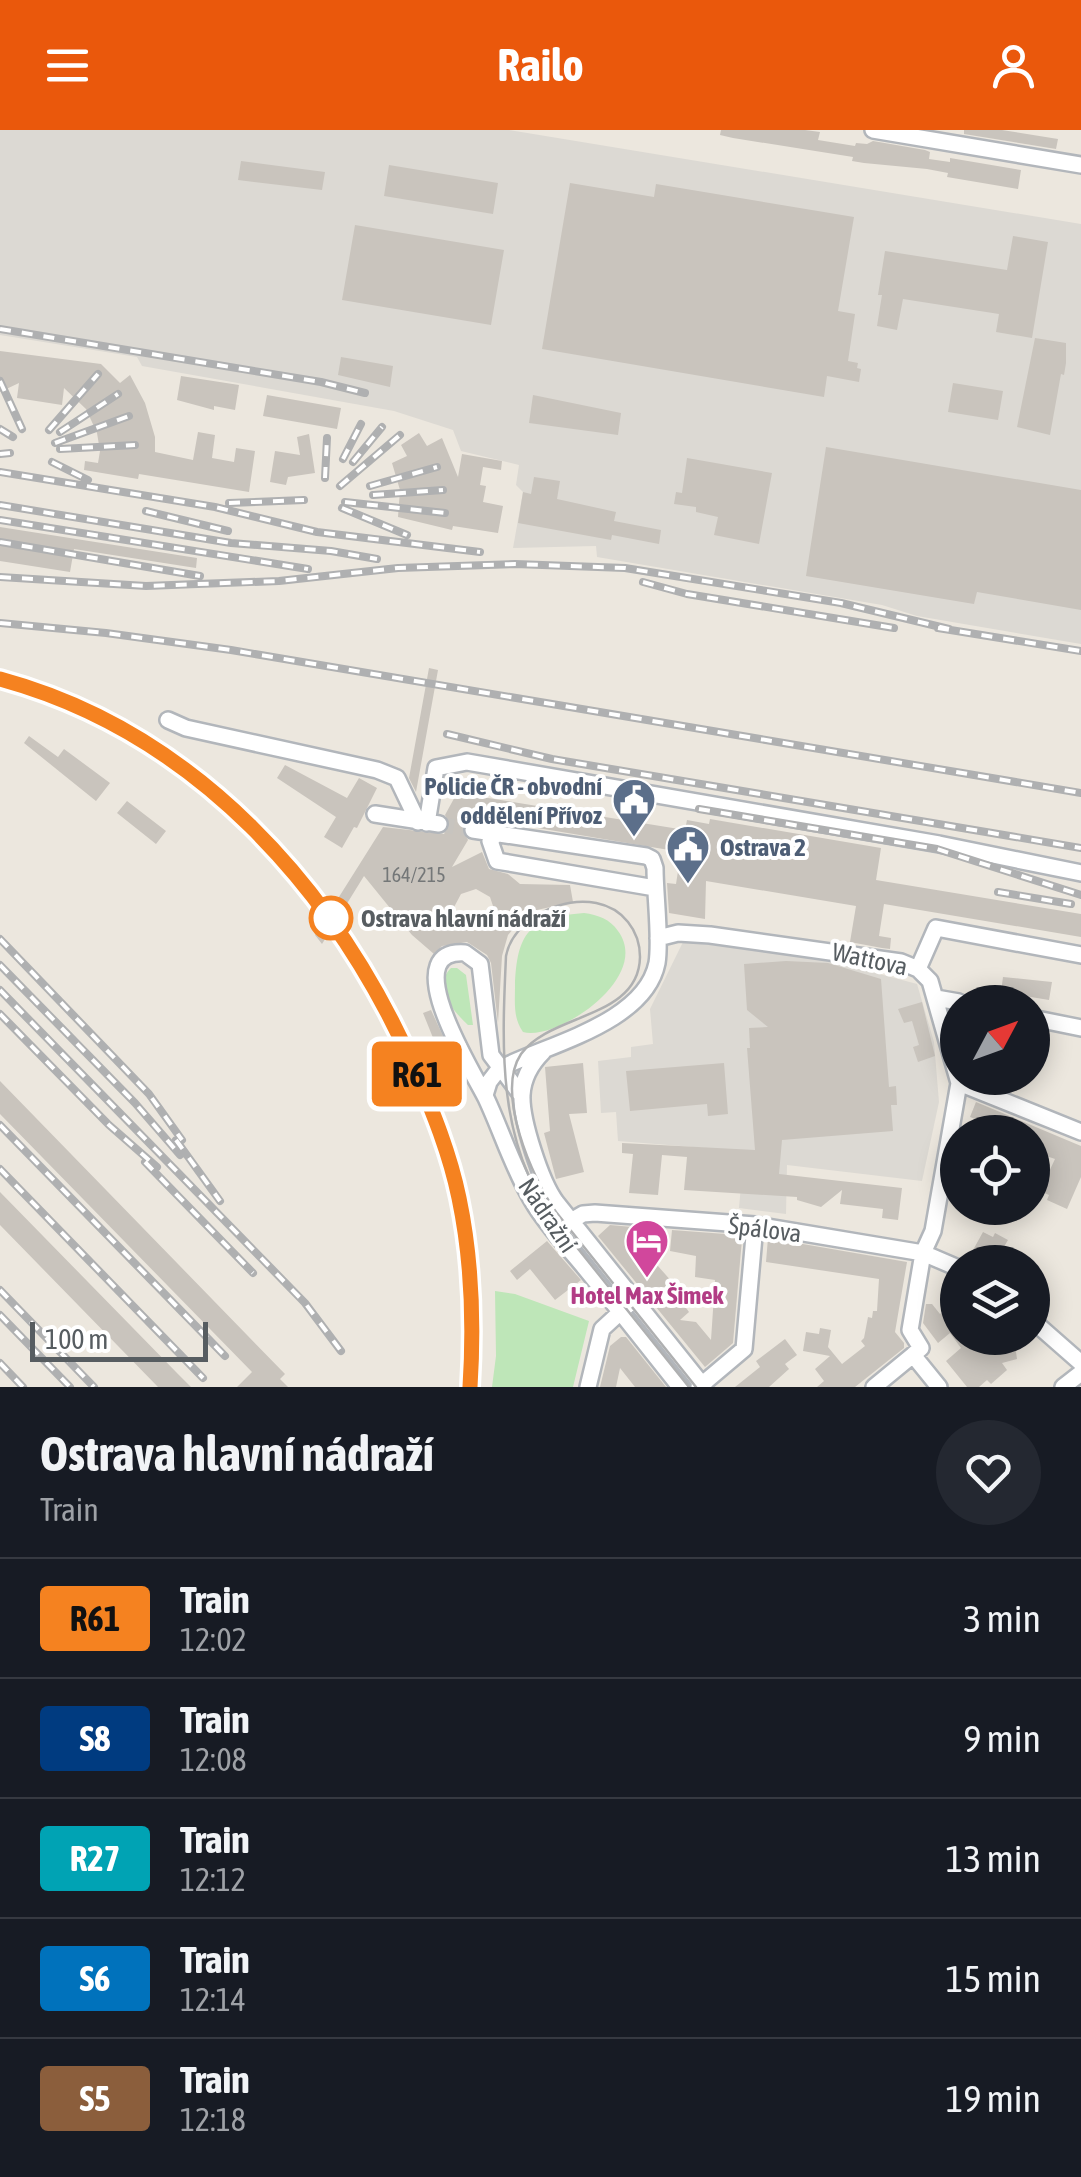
<!DOCTYPE html>
<html lang="en">
<head>
<meta charset="utf-8">
<style>
	:root { --surface:#171b24; --page:#242831; --text:#f1f3f6; --muted:#9ea1a6; --line:#363941; --accent:#ea580c }
	body { margin:0; font-family:"Asap Condensed",sans-serif; background:var(--page); color:var(--text); height:100vh; display:flex; flex-direction:column; font-size:38px; white-space:nowrap }
	* { box-sizing:border-box; margin:0 }
	p { font-size:32px; color:var(--muted) }
	.icon { flex:none; width:55px; height:55px; fill:none; stroke:currentColor; stroke-width:2; stroke-linecap:round; stroke-linejoin:round }
	.map { position:relative; height:1257px; overflow:hidden }
	.sheet { display:flex; flex-direction:column; background:var(--surface); flex:1 }
	.sheet>* { flex:none }
	.badge { padding:0 20px; border-radius:8px; font-size:35px; line-height:65px }
	.needle { width:65px; rotate:49deg }
	.tools { position:absolute; left:940px; top:855px; display:grid; gap:20px }
	.tools a { display:grid; place-items:center; width:110px; height:110px; border-radius:50%; background:var(--surface); box-shadow:0 5px 25px #0003; font-size:50px }
	.scale { position:absolute; left:30px; bottom:25px; width:178px; box-sizing:border-box; padding-left:10px; border:5px solid #575d61; border-top:0; font-size:28px; line-height:35px; white-space:nowrap; color:#575d61; -webkit-text-stroke:8px #fff; paint-order:stroke }
	.map>.badge { position:absolute; translate:-50% -50%; box-shadow:0 0 0 5px #fff }
	.round { display:grid; place-items:center; flex:none; width:105px; height:105px; border-radius:52px; background:var(--page) }
	.headline { display:flex; align-items:center; justify-content:space-between; height:170px; padding:0 40px }
	h1 { font-size:48px; font-weight:700; line-height:75px }
	ul { padding:0; list-style:none }
	li { display:flex; align-items:center; gap:30px; height:120px; padding:0 40px; border-top:2px solid var(--line) }
	li div { flex:1 }
	li b { display:block; font-size:38px }
	li em { font-style:normal }
	li .badge { min-width:110px; font-weight:700; text-align:center }
	header { display:flex; justify-content:space-between; align-items:center; height:130px; padding:0 40px; background:var(--accent); color:#fff; font-size:45px; font-weight:700 }
	.map>svg:first-child { display:block }
	.industrial { fill:#dcd9d3 }
	.green { fill:#bee6b8 }
	.building { fill:#c9c4bd; fill-rule:evenodd }
	.lines { fill:none; stroke-linecap:round; stroke-linejoin:round }
	.minor-tunnel { stroke:#c7c4bf; stroke-width:15; stroke-dasharray:15 8; stroke-linecap:butt }
	.minor-casing { stroke:#b2b6bb; stroke-width:20 }
	.minor { stroke:#fff; stroke-width:15 }
	.tram { stroke:#afb0b1; stroke-width:2.5 }
	.rail-casing { stroke:#afb0b1; stroke-width:8 }
	.rail { stroke:#fff; stroke-width:4; stroke-dasharray:11; stroke-linecap:butt }
	.line-casing { stroke:#fff; stroke-width:22 }
	.line { stroke:#f58220; stroke-width:15 }
	.stop-dot { fill:#fff; stroke:#f58220; stroke-width:5 }
	.labels { text-anchor:middle; dominant-baseline:central; stroke-width:8; stroke-linejoin:round; paint-order:stroke }
	.number-label { font-size:20px; fill:#747778 }
	.service-label { font-size:25px; font-weight:bold; fill:#4e5e75; stroke:#fff; text-anchor:end }
	.stop-label { font-size:25px; font-weight:bold; fill:#575d61; stroke:#fff; text-anchor:start }
	.street-label { font-size:25px; fill:#575d61; stroke:#fff }
	.hotel-label { font-size:25px; font-weight:bold; fill:#b23c85; stroke:#fff }
</style>
</head>
<body>
<header><svg class="icon" aria-label="menu" viewBox="0 0 24 24"><path d="M4 6h16M4 12h16M4 18h16"/></svg>Railo<svg class="icon" aria-label="person" viewBox="0 0 24 24"><circle cx="12" cy="8" r="4"/><path d="M4 21q1-7 8-7t8 7"/></svg></header>
<div class="map">
<svg width="1081" height="1257" viewBox="0 0 1081 1257">
	<rect width="100%" height="100%" fill="#ece7de"/>
	<path class="industrial" d="M0,0H509L1081,94V514L917,486L882,475L597,427L596,416L513,418L523,362L516,355L519,335L461,321L453,300L394,281L142,236L137,227L0,205Z
		M683,812L812,826L917,854L934,912L939,972L922,1051L787,1035L786,1084L739,1078L744,1021L618,1011L616,982L601,983L598,931L631,927V917L653,914L650,879Z"/>
	<path class="green" d="M584,783C598,785 610,789 618,801C653,848 555,912 523,902C513,888 515,873 515,856C517,803 529,787 584,783Z
		M451,838H457L466,845L473,895H468C453,881 432,857 451,838Z
		M495,1161L515,1164L589,1191L573,1257H492L496,1226Z"/>
	<path class="building" d="M721,0H805L820,2L818,10L855,16L856,13L867,14L873,11L925,20L930,22L929,29L950,32V28L1021,40L1018,59L947,47L948,43L927,39L864,33L852,31L853,27L733,8L720,5Z
		M964,0H1002L1058,9L1056,19L964,4Z
		M241,31L325,42L322,60L238,50Z
		M389,35L498,53L493,84L384,66Z
		M570,53L654,67L656,54L854,87L838,181L855,184L848,231L858,233L857,238L861,239L859,252L827,246L824,267L542,219Z
		M355,95L504,120L491,195L342,170Z
		M1013,106L1048,112L1032,208L996,202L999,184L903,169L897,200L877,196L882,165H878L885,121L1007,140Z
		M1035,208L1066,213V233L1064,245L1061,244L1050,305L1017,297Z
		M0,221L101,234L120,253L130,245L145,273L155,307V322L193,330L198,302L215,305L212,328L234,332L236,318L255,321L249,362L139,344L138,349L84,340L85,331L98,333L100,321L97,303L86,279L64,258L62,275L17,268L19,253L0,262Z
		M341,227L393,236L390,257L338,245Z
		M181,246L239,255L235,280L214,276V280L177,270Z
		M953,253L1003,261L998,290L948,282Z
		M267,265L341,278L337,299L263,286Z
		M533,265L621,283L618,305L529,293Z
		M419,303L427,316L442,308L458,347L462,324L502,331L501,340L483,337L480,355L486,356L483,372L503,376L498,403L453,396L452,400L398,387L400,360L392,333L407,326L401,315Z
		M309,304L315,343L288,347L286,355L270,352L275,321L300,325L297,307Z
		M826,317L1081,360V480L977,462L974,474L806,446Z
		M687,328L772,343L759,414L714,405L718,387L696,382V377L674,374L676,362L682,363Z
		M534,347L560,351L557,369L616,382L614,391L661,400L659,414L612,405L611,410L518,393L523,362L531,364Z
		M0,397L197,428L196,438L74,419L70,442L0,431Z
		M429,538L438,540L416,662L409,648Z
		M29,606L58,627L64,619L110,653L96,671L24,613Z
		M285,635L347,668L359,648L377,658L357,698L354,697L342,718L324,707L336,687L277,648Z
		M457,663L685,700L687,690L709,694L710,689L881,718L876,750L1081,784V807L884,774L879,806L891,808L890,819L882,818L850,812L856,776L706,751L705,789L669,783L667,753L676,754L681,722L472,687L462,697L468,710L452,737L482,722L489,739L508,744L520,754L570,755L573,772L537,780L520,791L508,805L502,826L498,893L491,833L487,825L467,812L442,816L434,824L412,805L364,746L322,814L315,805L383,697L444,704L450,695L445,685ZM476,759L490,767L495,782L488,796L473,801L458,794L453,779L461,764Z
		M127,671L166,701L156,714L117,683Z
		M786,831L828,833L881,849L889,957L896,956L897,975H891L893,1001L782,1010L779,1044L902,1058L898,1090L882,1088L883,1079L840,1074L842,1060L821,1077L797,1070V1067L684,1060L687,1027L662,1025L658,1065L629,1063L633,1024L622,1023V1013L755,1020L747,918H750L749,898L768,897L747,880L744,834Z
		M1003,847L1052,852L1049,870L1001,862Z
		M922,872L935,926L918,932L913,917L919,915L912,891L904,893L898,879Z
		M431,880L459,941L448,945L423,883Z
		M583,933L587,983L569,984L584,1042L556,1049L544,1003L550,1001L545,937Z
		M724,933L728,984L708,986L707,974L630,981L626,941Z
		M0,951L285,1244L280,1249L288,1257H237L252,1242L0,984Z
		M976,972L1081,1016V1047L1067,1079L1047,1070L1049,1065L1040,1061L1055,1029L1032,1021V1002H990L976,996L978,990L970,987Z
		M0,1062L176,1242L191,1257H158L0,1095Z
		M610,1095L644,1098L642,1118L673,1153L670,1156L689,1182L680,1190L696,1192L711,1210L715,1150L695,1147L696,1126L670,1121L672,1100L739,1105L742,1109L733,1213L705,1237L598,1106Z
		M983,1102L993,1107L995,1103L1008,1110L995,1132L973,1120Z
		M768,1108L907,1132L895,1202L904,1213V1218L855,1257H817L824,1251L815,1239L830,1226L803,1221L806,1202L819,1204L820,1198L831,1200L828,1217L842,1234L865,1216L861,1211L864,1208L868,1187L872,1188L873,1181H877L879,1149L766,1132Z
		M547,1111L581,1150L555,1170L530,1139L517,1150L510,1141Z
		M926,1174H932L940,1184L950,1176L958,1185V1208H1014L1017,1229L1002,1233L1007,1240L991,1254L987,1250L979,1257H967L946,1231L961,1218L950,1203L938,1213L923,1193Z
		M621,1207H626L666,1257H635L620,1238L616,1257H600L610,1216Z
		M785,1209L797,1225L785,1234L789,1239L769,1257H735L760,1237L756,1231Z"/>
	<g class="lines">
		<path class="minor-tunnel" d="M439,694L473,700"/>
		<defs>
			<path id="minor" d="M873,0L1081,35
				M168,590L186,598L377,640L397,648L418,692
				M375,684L439,694
				M427,693L436,638L467,632L939,714L1081,743
				M473,700L646,726L652,729L655,738C655,765 661,809 657,833C645,893 548,914 499,939L489,952L485,965
				M498,702L490,711L497,731L655,758
				M658,808L678,803L710,805L901,832L918,839L930,851L959,953L933,1101L923,1123L910,1200L921,1218L913,1225
				M918,839L936,798L1081,825
				M936,868L959,872
				M1032,888L1081,898
				M543,922C531,934 523,947 522,965C521,990 541,1052 556,1072L704,1257
				M959,953L1081,1002
				M522,966L491,925L480,834L465,823C394,818 475,945 486,968C502,1002 513,1039 533,1072C547,1096 568,1117 585,1138C617,1177 648,1217 680,1257
				M571,1091L583,1084L595,1083L755,1095L923,1123L958,1138
				M1032,1190L1081,1233
				M588,1257L602,1199L627,1176
				M699,1257L744,1219L755,1095
				M874,1257L913,1225L939,1257
				M1063,1257L1081,1243"/>
		</defs>
		<use href="#minor" class="minor-casing"/>
		<use href="#minor" class="minor"/>
		<path class="tram" d="M689,1257L551,1085C497,1010 502,914 506,826C515,779 595,750 628,792C636,802 640,814 640,827C639,889 550,883 521,924C495,963 532,1048 556,1082L696,1257"/>
		<defs>
			<path id="rail" d="M0,199L321,252L365,263
				M0,251L22,299
				M0,299L13,307
				M49,300L98,244
				M60,302L118,264
				M55,313L129,286
				M60,319L135,315
				M0,324L10,323
				M343,329L361,294
				M52,332L88,350
				M353,332L382,297
				M0,342L215,377L317,402L480,422
				M325,348L327,308
				M340,356L400,305
				M370,356L437,337
				M373,365L443,360
				M345,372L445,383
				M229,373L304,370
				M0,375L231,413L331,421L377,429
				M342,378L407,405
				M146,381L228,401
				M0,390L308,439
				M0,412L200,446
				M0,447L146,456L279,451L398,438L515,434L625,438L841,473L949,499
				M643,452L687,464L894,498
				M0,493L106,503L231,520L1081,663
				M938,498L1081,521
				M0,548C195,602 337,759 415,940C433,982 449,1023 459,1068C472,1130 474,1195 470,1257
				M447,604L552,629L1081,718
				M699,679L937,719L1081,765
				M998,762L1071,774
				M0,809L149,964L182,1010
				M0,835L135,973L180,1025
				M0,860L305,1173L341,1221
				M0,884L109,995L157,1037
				M0,995L225,1226
				M176,1010L220,1071
				M145,1032L253,1143
				M0,1039L203,1248
				M0,1160L94,1257
				M0,1185L70,1257
				M0,1233L23,1257"/>
		</defs>
		<use href="#rail" class="rail-casing"/>
		<use href="#rail" class="rail"/>
	</g>
	<g class="lines">
		<defs>
			<path id="line" d="M0,549C195,602 336,759 415,940C433,982 450,1024 459,1068C472,1130 474,1194 470,1257"/>
		</defs>
		<use href="#line" class="line-casing"/>
		<use href="#line" class="line"/>
	</g>
	<defs>
		<symbol id="civic-pin" viewBox="-11 -11 22 30"><path d="M0 17L-7.5 6A9.5 9.5 0 1 1 7.5 6Z" fill="#5c6f8a" stroke="#fff"/><path d="M-.6-6.5H3V-4.5H.6V-3L4-1V1h2V6H-6V1h2V-1L-.6-3ZM-1.2 2.5V6h2.4V2.5Z" fill="#fff"/></symbol>
		<symbol id="hotel-pin" viewBox="-11 -11 22 30"><path d="M0 17L-7.5 6A9.5 9.5 0 1 1 7.5 6Z" fill="#d1479c" stroke="#fff"/><path d="M-6-4.5h1.5V1H6V5H4.5V3h-9V5H-6ZM-4 0a1.8 1.8 0 1 1 3.6 0ZM.5 0V-2.5h3Q6-2.5 6 0Z" fill="#fff"/></symbol>
	</defs>
	<g fill-rule="evenodd">
		<use href="#civic-pin" x="609" y="645" width="50" height="68"/>
		<use href="#civic-pin" x="663" y="692" width="50" height="68"/>
		<use href="#hotel-pin" x="622" y="1086" width="50" height="68"/>
	</g>
	<circle class="stop-dot" cx="331" cy="788" r="20"/>
	<g class="labels">
		<g class="number-label">
			<text x="414" y="744">164/215</text>
		</g>
		<g class="service-label">
			<text x="602" y="656">Policie ČR - obvodní<tspan x="602" dy="29">oddělení Přívoz</tspan></text>
			<text x="720" y="717" text-anchor="start">Ostrava 2</text>
		</g>
		<g class="stop-label">
			<text x="361" y="788">Ostrava hlavní nádraží</text>
		</g>
		<g class="street-label">
			<text transform="translate(870 829) rotate(12)">Wattova</text>
			<text transform="translate(548 1085) rotate(56)">Nádražní</text>
			<text transform="translate(765 1099) rotate(7)">Špálova</text>
		</g>
		<g class="hotel-label">
			<text x="647" y="1165">Hotel Max Šimek</text>
		</g>
	</g>
</svg>
<div class="tools">
<a><svg class="needle" viewBox="-14 -14 28 28"><path d="M0-13l5 13h-10z" fill="#e53935"/><path d="M0 13l5-13h-10z" fill="#9ea1a6"/></svg></a>
<a><svg class="icon" aria-label="locate" viewBox="0 0 24 24"><circle cx="12" cy="12" r="6"/><path d="M12 2v4M12 18v4M2 12h4M18 12h4"/></svg></a>
<a><svg class="icon" aria-label="layers" viewBox="0 0 24 24"><path d="M12 4l9 5-9 5-9-5zM3 14l9 5 9-5"/></svg></a>
</div>
<div class="scale">100 m</div>
<b class="badge" style="left:417px;top:944px;background:#f58220;color:#111">R61</b>
</div>
<section class="sheet">
<div class="headline"><div><h1>Ostrava hlavní nádraží</h1><p>Train</p></div><a class="round"><svg class="icon" aria-label="heart" viewBox="0 0 24 24"><path d="M12 20l-8-8c-3-5 5-10 8-4 3-6 11-1 8 4z"/></svg></a></div>
<ul>
<li><span class="badge" style="background:#f58220;color:#111">R61</span><div><b>Train</b><p>12:02</p></div><em>3 min</em></li>
<li><span class="badge" style="background:#003b80;color:#fff">S8</span><div><b>Train</b><p>12:08</p></div><em>9 min</em></li>
<li><span class="badge" style="background:#00a3b4;color:#fff">R27</span><div><b>Train</b><p>12:12</p></div><em>13 min</em></li>
<li><span class="badge" style="background:#0072bc;color:#fff">S6</span><div><b>Train</b><p>12:14</p></div><em>15 min</em></li>
<li><span class="badge" style="background:#8b5e3c;color:#fff">S5</span><div><b>Train</b><p>12:18</p></div><em>19 min</em></li>
</ul>
</section>
</body>
</html>
